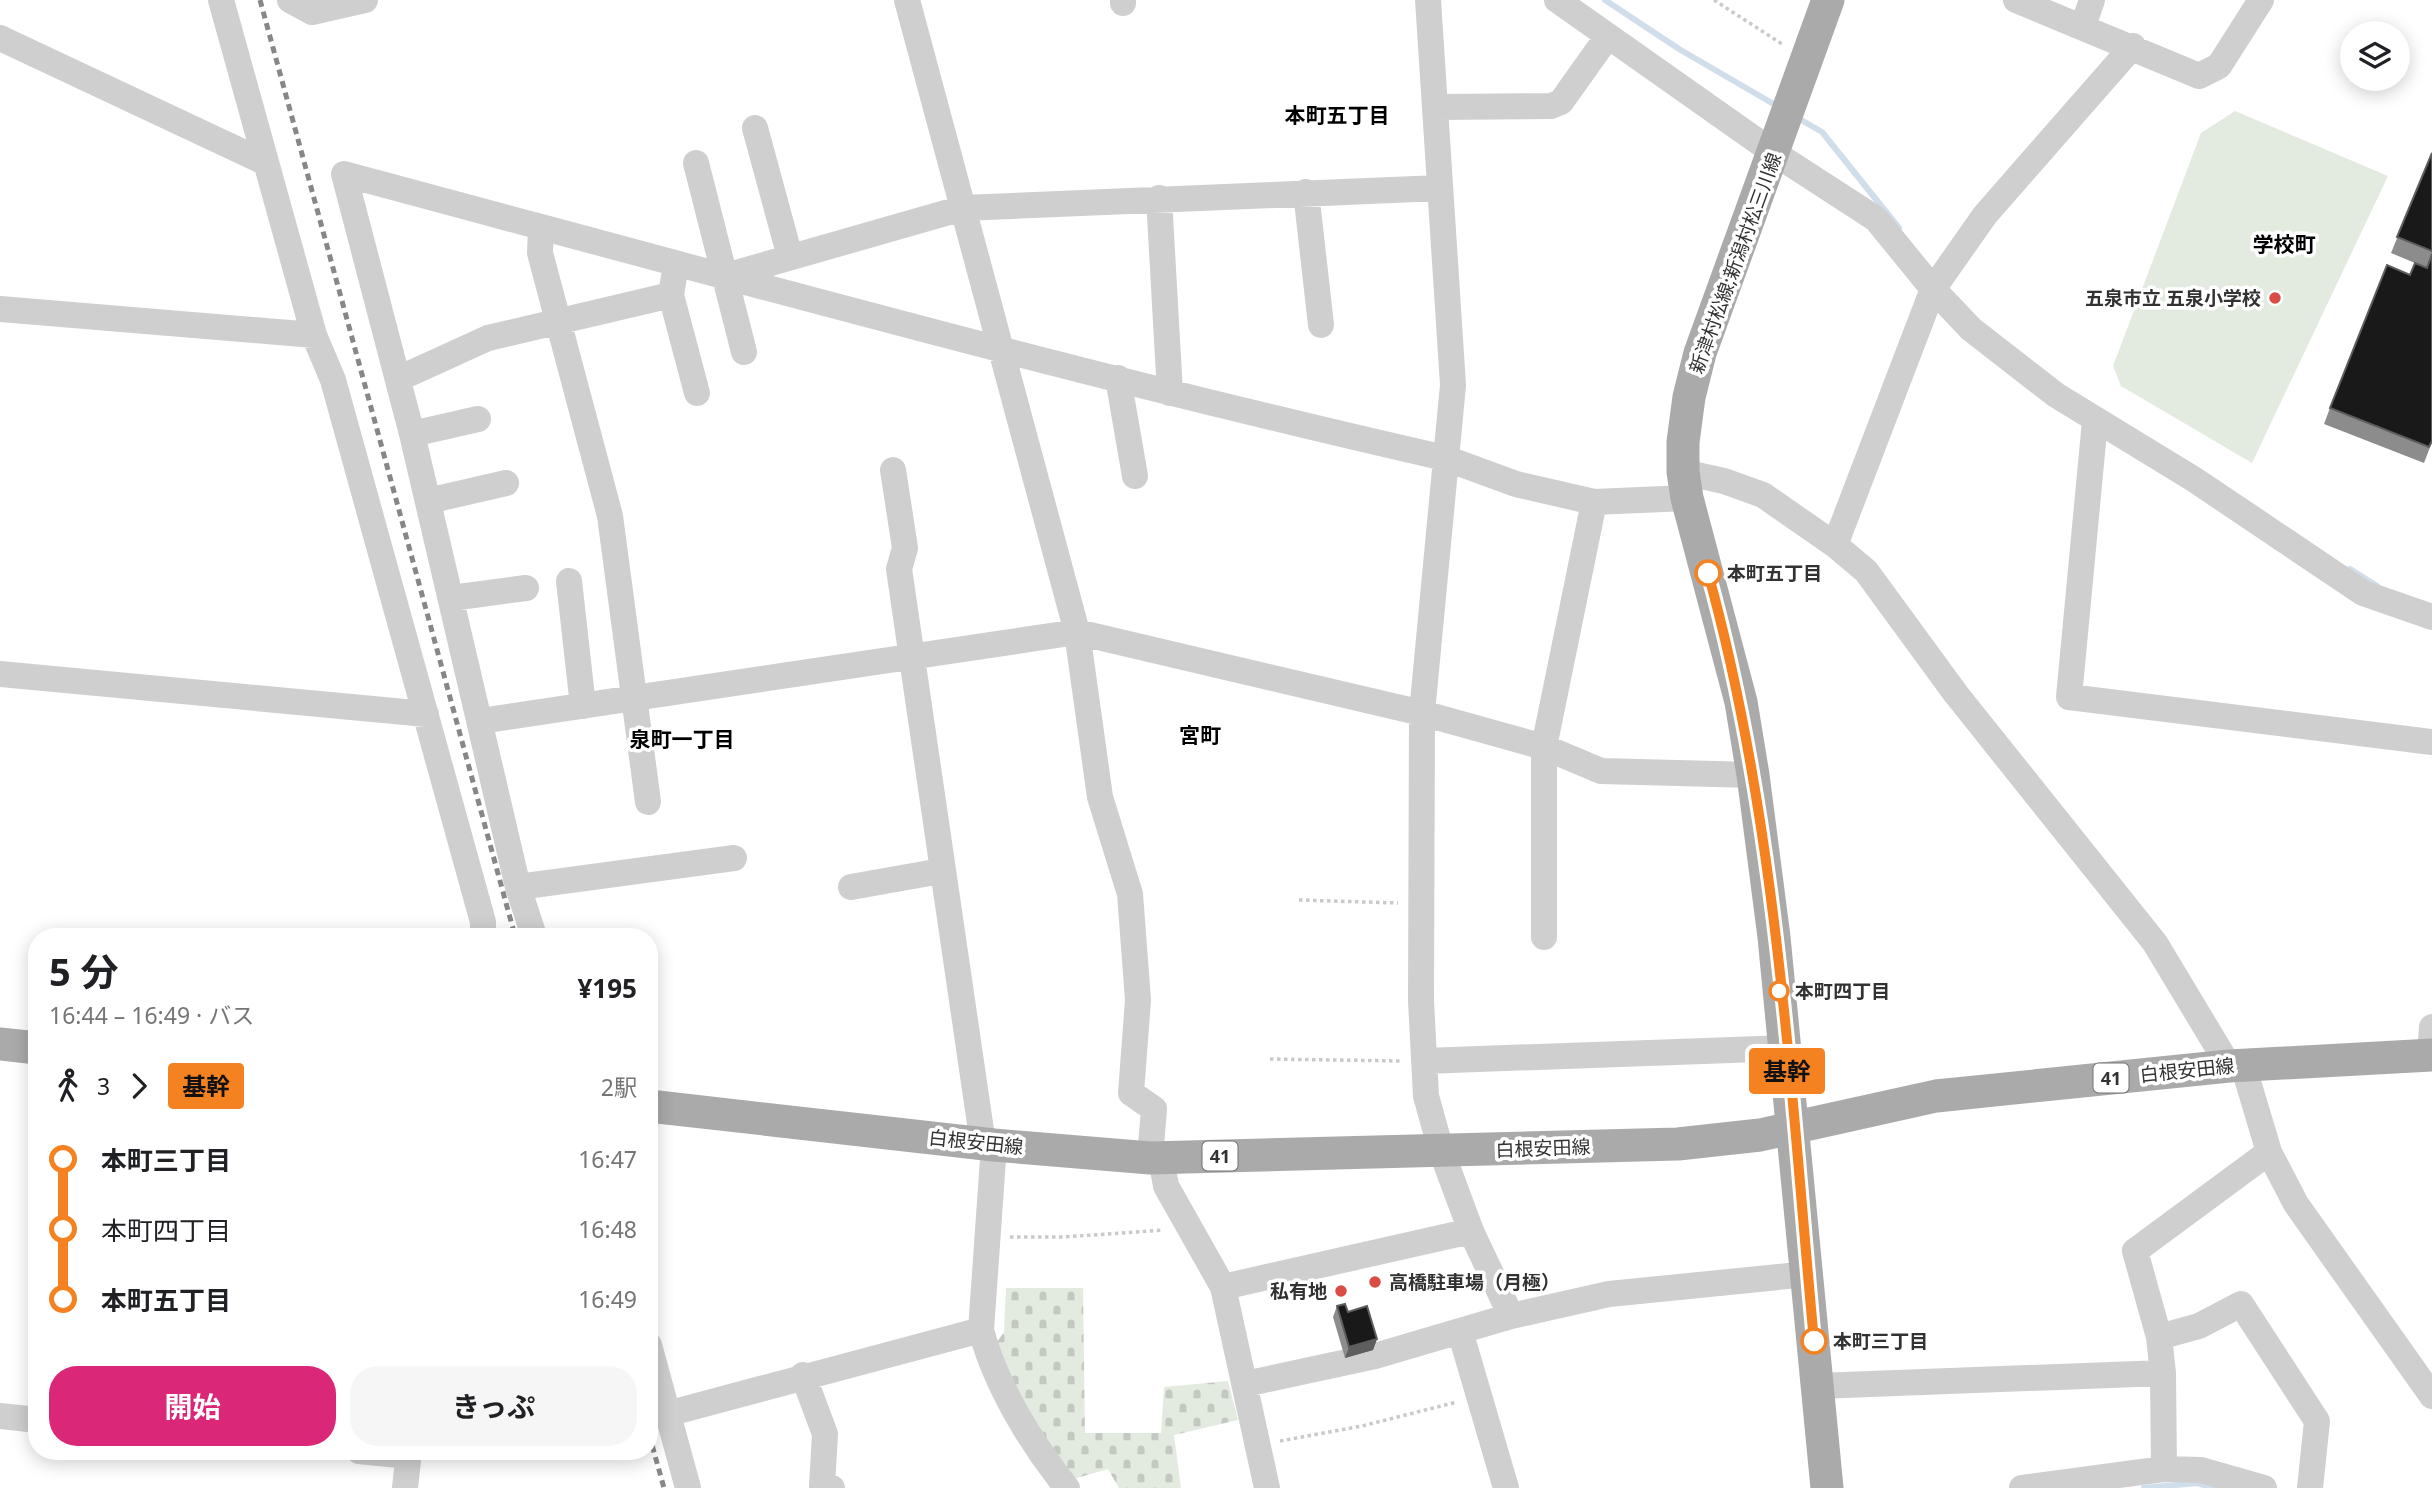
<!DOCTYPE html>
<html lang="ja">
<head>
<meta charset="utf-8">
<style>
	:root { --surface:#fff; --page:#f6f6f6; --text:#202124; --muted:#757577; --accent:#db2777 }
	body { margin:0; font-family:"Noto Sans","Noto Sans JP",sans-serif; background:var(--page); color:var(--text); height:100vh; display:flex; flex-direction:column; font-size:26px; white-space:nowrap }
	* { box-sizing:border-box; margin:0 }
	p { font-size:23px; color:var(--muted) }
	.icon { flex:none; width:38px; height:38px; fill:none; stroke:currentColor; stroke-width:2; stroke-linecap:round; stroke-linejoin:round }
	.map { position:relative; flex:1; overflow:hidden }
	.details { position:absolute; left:28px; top:928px; width:630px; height:532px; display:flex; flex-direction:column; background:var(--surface); border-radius:28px; box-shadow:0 4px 18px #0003 }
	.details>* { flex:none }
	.badge { padding:0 14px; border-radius:5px; font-size:24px; line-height:46px }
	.tools { position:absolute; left:2340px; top:21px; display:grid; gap:14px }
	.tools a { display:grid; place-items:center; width:70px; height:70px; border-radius:50%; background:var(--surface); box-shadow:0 4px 18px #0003; font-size:35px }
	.map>.badge { position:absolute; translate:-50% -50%; box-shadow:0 0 0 4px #fff }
	.legs { display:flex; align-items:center; gap:10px; height:77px; padding:0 21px; font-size:23px }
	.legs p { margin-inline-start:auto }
	.summary { display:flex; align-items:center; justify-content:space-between; height:119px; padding:0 21px }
	h1 { font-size:38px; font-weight:700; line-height:52px }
	.primary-button { display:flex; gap:14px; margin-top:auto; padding:14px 21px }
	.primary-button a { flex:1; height:80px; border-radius:28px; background:var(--accent); color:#fff; font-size:28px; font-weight:700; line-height:80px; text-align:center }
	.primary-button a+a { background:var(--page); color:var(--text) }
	ul { padding:0 21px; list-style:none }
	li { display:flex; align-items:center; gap:24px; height:70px; font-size:26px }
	li i { display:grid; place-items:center; width:10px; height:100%; margin:0 9px; background:currentColor }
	li i::after { content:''; width:18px; height:18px; margin:-9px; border:5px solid; border-radius:50%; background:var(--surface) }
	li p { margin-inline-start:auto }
	li:first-child i { background:linear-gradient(#0000 50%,currentColor 0) }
	li:last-child i { background:linear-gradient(currentColor 50%,#0000 0) }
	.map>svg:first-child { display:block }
	.cemetery { fill:url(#cemetery-stones) }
	.pitch { fill:#e3eadf }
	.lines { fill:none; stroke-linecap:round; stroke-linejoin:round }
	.stream { stroke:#d0ddeb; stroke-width:6 }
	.path { stroke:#c9c9c9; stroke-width:3.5; stroke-dasharray:3.5 3.5; stroke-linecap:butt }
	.minor { stroke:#cfcfcf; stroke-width:26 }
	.major { stroke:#aaa; stroke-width:33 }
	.rail { stroke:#878787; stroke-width:5; stroke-dasharray:7 5; stroke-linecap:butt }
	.wall { fill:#8c8c8c }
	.shaded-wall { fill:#5e5e5e }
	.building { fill:#191919; stroke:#5e5e5e; stroke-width:2 }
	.line-1-casing { stroke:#fff; stroke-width:16 }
	.line-1 { stroke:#f58220; stroke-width:10 }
	.poi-dot { fill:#d94d44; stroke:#fff; stroke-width:2.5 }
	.stop-1-dot { fill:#fff; stroke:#f58220; stroke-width:3.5 }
	.labels { text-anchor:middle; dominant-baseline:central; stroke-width:7; stroke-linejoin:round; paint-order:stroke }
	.shield { fill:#fff; stroke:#707070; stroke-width:2 }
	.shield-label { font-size:18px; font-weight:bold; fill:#323232 }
	.street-label { font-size:19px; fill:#323232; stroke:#fff }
	.poi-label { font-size:19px; font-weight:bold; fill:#323232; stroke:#fff; text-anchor:end }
	.stop-label { font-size:19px; font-weight:bold; fill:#323232; stroke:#fff; text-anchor:start }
	.neighbourhood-label { font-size:21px; font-weight:bold; fill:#000; stroke:#fff }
</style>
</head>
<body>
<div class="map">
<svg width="2432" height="1488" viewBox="0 0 2432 1488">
	<defs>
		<pattern id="cemetery-stones" width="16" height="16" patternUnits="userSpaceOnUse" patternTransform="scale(1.75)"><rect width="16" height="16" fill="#e3eadf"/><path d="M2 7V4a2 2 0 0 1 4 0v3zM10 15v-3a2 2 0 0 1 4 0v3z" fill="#c3c9c0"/></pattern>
	</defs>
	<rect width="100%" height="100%" fill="#fff"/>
	<path class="cemetery" d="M1006,1288H1083L1085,1433H1161L1164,1387L1228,1381L1238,1420L1174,1435L1181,1488H1119L1108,1469L1070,1480L1043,1445L993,1348L1004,1332Z"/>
	<path class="pitch" d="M2235,111L2388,176L2252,463L2121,386L2113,366L2201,133Z"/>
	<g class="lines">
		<path class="stream" d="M1605,0L1679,49L1777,106
			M1796,117L1822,132L1899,228
			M2350,569L2377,586
			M2144,1488L2197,1483L2213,1488"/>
		<path class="path" d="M1714,0L1782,44
			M1299,900L1398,903
			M1270,1059L1400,1061
			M1010,1237H1064L1163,1230
			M1280,1441L1362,1426L1457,1402"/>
		<path class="minor" d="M221,0L314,335L333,380L483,922V936
			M290,0L312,12L365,0
			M907,0L1077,632L1100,797L1130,894L1138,1000L1131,1093L1154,1109L1150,1158
			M1123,0V3
			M1428,0L1453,385L1422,713L1421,1001L1426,1096L1441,1150L1471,1231L1511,1316
			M1557,0L1774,153L1876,219L1933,289L1971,329L2056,395L2195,480L2363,593L2432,617
			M2016,0L2199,76L2219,66L2261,0
			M2083,26L2092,0
			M0,38L264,162
			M1436,107L1551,106L1561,102L1608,36
			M755,128L790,257
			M696,163L744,352
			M344,174C710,272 1075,374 1445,458L1516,484L1594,502L1687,498
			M344,174L412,434L518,887L534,936
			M1306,192L1321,325
			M1159,198L1170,393
			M541,227L540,253L610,516L648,802
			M729,275L963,208L1440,188
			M674,277L671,295L697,393
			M0,309L314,335
			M1118,378L1135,476
			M398,379L488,338L671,295
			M2095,421L2069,697L2432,742
			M412,434L478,419
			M893,470L905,548L899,569L983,1144
			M1683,472L1724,481L1763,495L1835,545L1866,571L1956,694L2155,943L2229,1066
			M428,501L506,483
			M1835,545L1933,289L1985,215L2133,46
			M569,581L583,706
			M451,598L526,588
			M0,674L426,714
			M480,721L1077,632L1422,713L1544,747L1601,771L1753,775
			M518,887L734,858
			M851,887L941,871
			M1544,937V747L1594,502
			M2430,1055L2432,1027
			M1424,1061L1785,1048
			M2243,1065L2269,1152L2296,1204L2432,1396
			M994,1145L981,1330C996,1386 1031,1443 1067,1488
			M1161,1158L1166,1186L1223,1287L1267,1488
			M1223,1287L1471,1231
			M1460,1331L1506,1488
			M2159,1337L2199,1326L2241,1304L2317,1421L2310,1488
			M649,1345L688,1488
			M803,1375L825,1434L822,1486L832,1488
			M1245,1384L1375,1356L1511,1316L1609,1294L1808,1274
			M1818,1386L2163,1373
			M667,1414L981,1330
			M0,1416L37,1420
			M359,1451L408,1456
			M2164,1469L2163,1373L2159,1337L2135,1251L2269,1152
			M405,1488L409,1451
			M2022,1488L2164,1469L2201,1470L2264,1488"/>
		<path class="major" d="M0,1044L37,1048
			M649,1106L994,1145L1150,1158L1678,1144L1760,1135L1936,1096L2229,1066L2432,1055
			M1827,1488L1774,937L1753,775L1741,702L1687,498L1683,472V442L1689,397L1700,353L1828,0"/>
		<path class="rail" d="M260,0L515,936
			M649,1434L664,1488"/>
	</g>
	<path class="wall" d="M2432,153V442L2424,463L2324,424L2330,408L2410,275L2427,268L2391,253Z
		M1337,1306L1348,1312L1377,1339L1373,1350L1345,1358L1333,1317Z"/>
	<path class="shaded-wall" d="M1377,1339L1373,1350L1345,1358L1349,1347Z"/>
	<path class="building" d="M2432,153V251L2397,237Z
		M2432,254V441L2429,447L2330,408L2387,265L2410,275L2415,263L2427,268Z
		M1345,1304L1348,1312L1367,1306L1377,1339L1349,1347L1337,1306Z"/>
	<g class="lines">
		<defs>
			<path id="line-1" d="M1708,573C1777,822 1790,1085 1814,1341"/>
		</defs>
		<use href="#line-1" class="line-1-casing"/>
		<use href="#line-1" class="line-1"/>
	</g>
	<g class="poi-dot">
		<circle cx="2275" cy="298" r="7"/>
		<circle cx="1375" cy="1282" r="7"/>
		<circle cx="1341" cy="1291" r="7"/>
	</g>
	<g class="stop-1-dot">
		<circle cx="1708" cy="573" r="12"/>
		<circle cx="1779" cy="991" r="9"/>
		<circle cx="1814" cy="1341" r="12"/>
	</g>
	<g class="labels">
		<g class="shield">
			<rect x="2093.5" y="1063.5" width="35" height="29" rx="5"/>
			<rect x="1202.5" y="1141.5" width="35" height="29" rx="5"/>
		</g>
		<g class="shield-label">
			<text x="2111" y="1078">41</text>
			<text x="1220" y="1156">41</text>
		</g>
		<g class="street-label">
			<text transform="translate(1735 263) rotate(-70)">新津村松線;新潟村松三川線</text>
			<text transform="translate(2187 1070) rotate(-6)">白根安田線</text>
			<text transform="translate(976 1142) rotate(6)">白根安田線</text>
			<text transform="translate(1543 1148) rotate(-2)">白根安田線</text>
		</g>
		<g class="poi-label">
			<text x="2261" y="298">五泉市立 五泉小学校</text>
			<text x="1389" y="1282" text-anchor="start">高橋駐車場（月極）</text>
			<text x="1327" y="1291">私有地</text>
		</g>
		<g class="stop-label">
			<text x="1727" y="573">本町五丁目</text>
			<text x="1795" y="991">本町四丁目</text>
			<text x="1833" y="1341">本町三丁目</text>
		</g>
		<g class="neighbourhood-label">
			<text x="1337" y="115">本町五丁目</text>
			<text x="2284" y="244">学校町</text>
			<text x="1200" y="735">宮町</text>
			<text x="682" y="739">泉町一丁目</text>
		</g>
	</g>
</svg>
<div class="tools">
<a><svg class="icon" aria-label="layers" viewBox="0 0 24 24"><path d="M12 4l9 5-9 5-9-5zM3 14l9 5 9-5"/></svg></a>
</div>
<b class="badge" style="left:1787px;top:1071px;background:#f58220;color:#111">基幹</b>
<section class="details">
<div class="summary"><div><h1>5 分</h1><p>16:44 – 16:49 · バス</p></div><b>¥195</b></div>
<div class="legs"><svg class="icon" aria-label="walk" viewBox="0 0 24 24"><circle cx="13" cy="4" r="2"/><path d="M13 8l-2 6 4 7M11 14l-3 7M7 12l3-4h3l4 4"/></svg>3<svg class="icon" aria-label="forward" viewBox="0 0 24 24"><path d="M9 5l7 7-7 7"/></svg><b class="badge" style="background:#f58220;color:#111">基幹</b><p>2駅</p></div>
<ul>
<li><i style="color:#f58220"></i><b>本町三丁目</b><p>16:47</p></li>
<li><i style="color:#f58220"></i><span>本町四丁目</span><p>16:48</p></li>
<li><i style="color:#f58220"></i><b>本町五丁目</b><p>16:49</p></li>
</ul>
<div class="primary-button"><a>開始</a><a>きっぷ</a></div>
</section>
</div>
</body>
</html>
